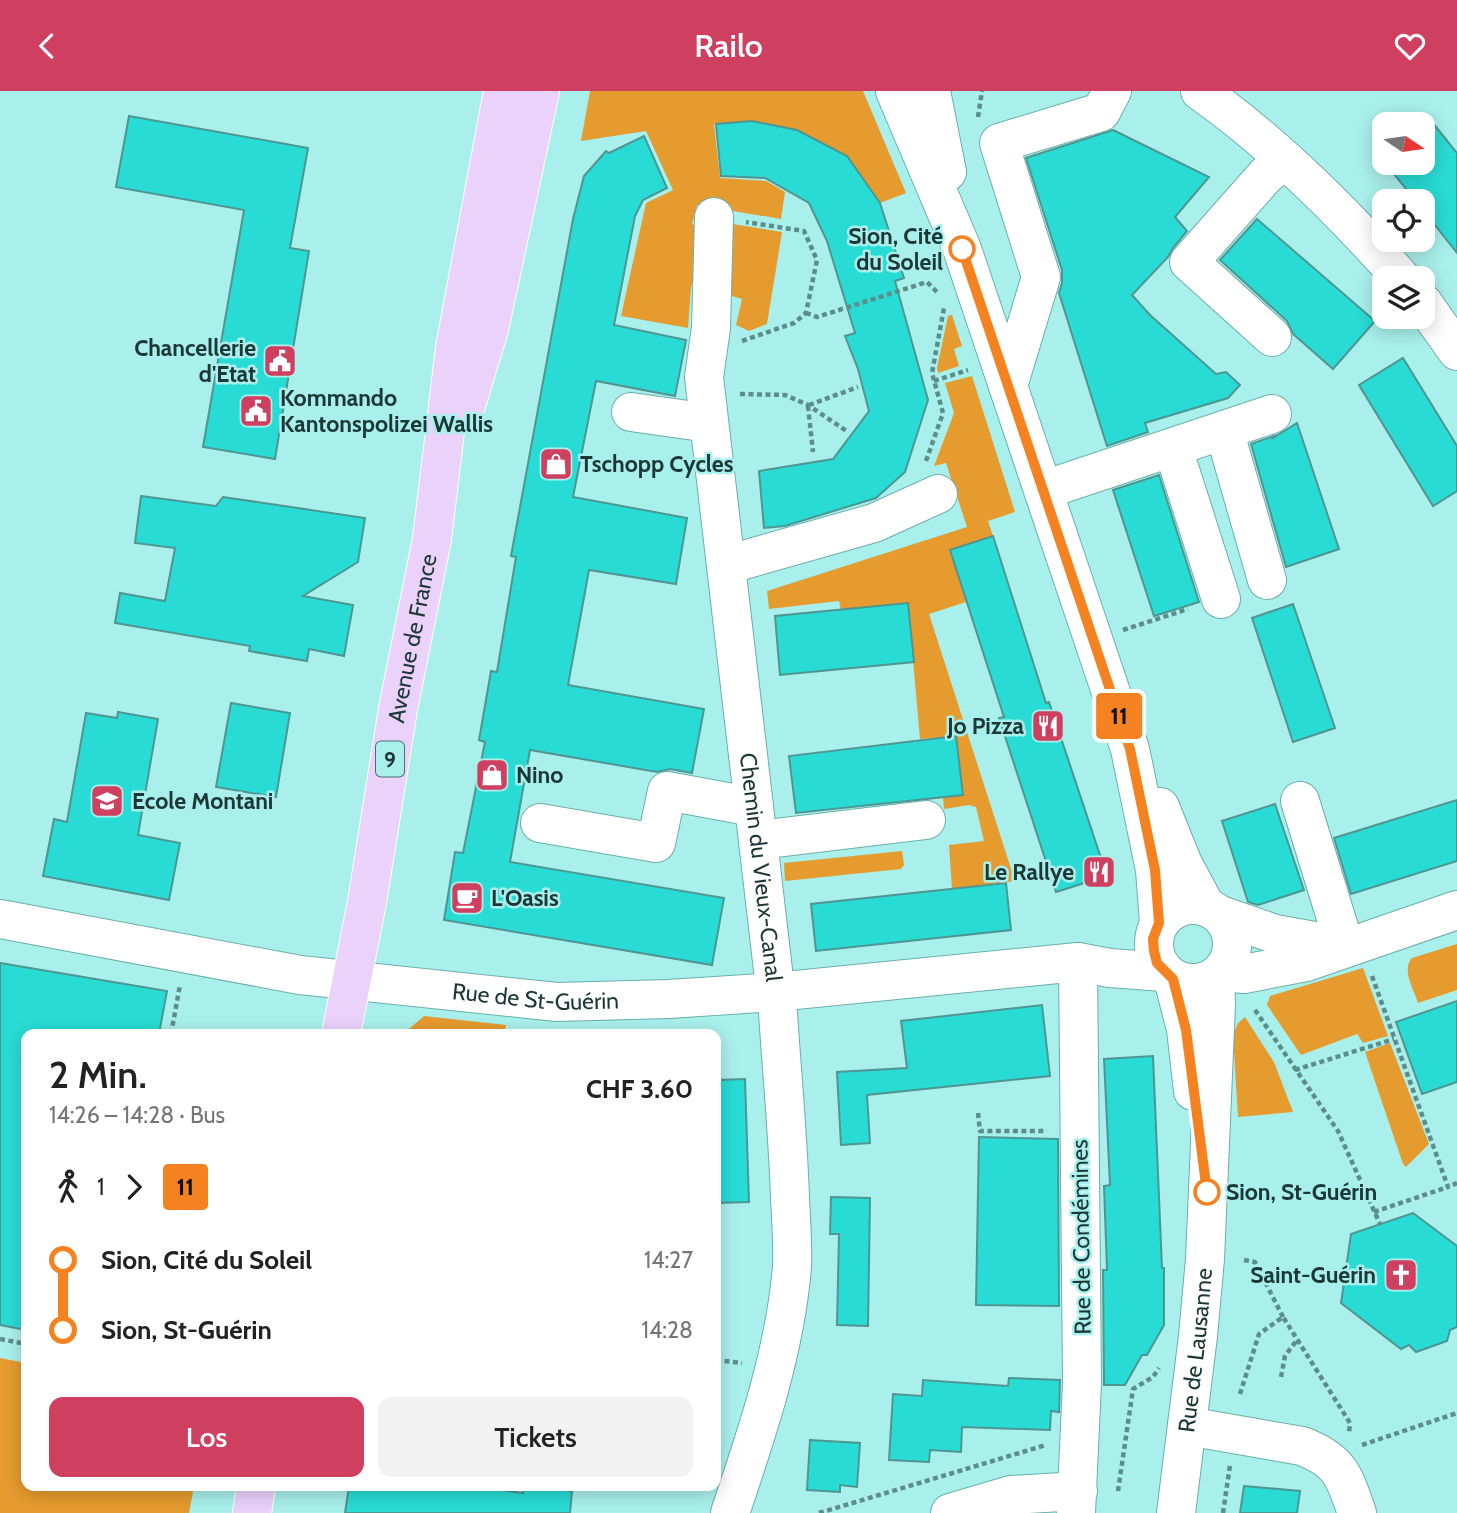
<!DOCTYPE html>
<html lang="de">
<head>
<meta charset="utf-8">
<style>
	:root { --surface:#fff; --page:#f2f2f2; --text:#222; --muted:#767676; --accent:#ce3f60 }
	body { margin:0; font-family:Cabin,sans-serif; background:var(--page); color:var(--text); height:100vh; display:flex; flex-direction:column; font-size:26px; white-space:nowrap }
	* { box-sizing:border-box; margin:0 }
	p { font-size:23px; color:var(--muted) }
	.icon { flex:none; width:38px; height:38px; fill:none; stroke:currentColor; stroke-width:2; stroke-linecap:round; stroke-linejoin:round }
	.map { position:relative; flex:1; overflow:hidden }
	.details { position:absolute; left:21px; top:938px; width:700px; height:462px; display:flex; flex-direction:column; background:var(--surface); border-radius:14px; box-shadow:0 4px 18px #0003 }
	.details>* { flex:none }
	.badge { padding:0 14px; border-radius:5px; font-size:24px; line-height:46px }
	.needle { width:46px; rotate:103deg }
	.tools { position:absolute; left:1372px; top:21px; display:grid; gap:14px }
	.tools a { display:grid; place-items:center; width:63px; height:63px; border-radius:14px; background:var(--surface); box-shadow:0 4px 18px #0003; font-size:35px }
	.map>.badge { position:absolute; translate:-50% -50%; box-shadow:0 0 0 4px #fff }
	.legs { display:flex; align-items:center; gap:10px; height:77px; padding:0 28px; font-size:23px }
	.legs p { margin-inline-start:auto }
	.overview { display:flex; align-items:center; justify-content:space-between; height:119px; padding:0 28px }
	h1 { font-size:38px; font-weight:600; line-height:52px }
	.button { display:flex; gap:14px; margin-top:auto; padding:14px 28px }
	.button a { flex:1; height:80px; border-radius:14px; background:var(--accent); color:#fff; font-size:28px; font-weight:600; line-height:80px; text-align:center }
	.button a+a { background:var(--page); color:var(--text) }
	ul { padding:0 28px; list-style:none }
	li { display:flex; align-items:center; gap:24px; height:70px; font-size:26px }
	li i { display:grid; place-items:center; width:10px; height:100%; margin:0 9px; background:currentColor }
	li i::after { content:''; width:18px; height:18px; margin:-9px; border:5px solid; border-radius:50%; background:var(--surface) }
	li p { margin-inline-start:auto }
	li:first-child i { background:linear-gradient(#0000 50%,currentColor 0) }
	li:last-child i { background:linear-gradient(currentColor 50%,#0000 0) }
	header { display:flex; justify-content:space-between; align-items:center; height:91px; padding:0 28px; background:var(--accent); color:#fff; font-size:32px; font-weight:600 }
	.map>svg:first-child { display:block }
	.green { fill:#e69b2f }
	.building { fill:#28dcd5; stroke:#4f9591; stroke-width:2 }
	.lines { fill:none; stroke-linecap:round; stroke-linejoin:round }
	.minor-casing { stroke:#6aafab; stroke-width:40 }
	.major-casing { stroke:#fff; stroke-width:40 }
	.path { stroke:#5d8d8a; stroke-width:4.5; stroke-dasharray:5 3.5; stroke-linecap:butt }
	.minor { stroke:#fff; stroke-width:38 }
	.major { stroke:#ead2fa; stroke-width:38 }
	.line-1-casing { stroke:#fff; stroke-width:16 }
	.line-1 { stroke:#f58220; stroke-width:10 }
	.stop-1-dot { fill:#fff; stroke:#f58220; stroke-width:3.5 }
	.labels { text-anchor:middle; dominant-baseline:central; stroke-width:5; stroke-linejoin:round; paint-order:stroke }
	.shield { fill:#a9f0ec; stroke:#466f6d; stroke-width:2 }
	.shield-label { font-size:21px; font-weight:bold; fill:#1b3836 }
	.stop-label { font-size:23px; font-weight:bold; fill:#1b3836; stroke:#a9f0ec; text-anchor:end }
	.poi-label { font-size:23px; font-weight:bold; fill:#1b3836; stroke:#a9f0ec; text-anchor:start }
	.street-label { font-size:23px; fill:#1b3836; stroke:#a9f0ec }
</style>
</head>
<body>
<header><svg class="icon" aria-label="back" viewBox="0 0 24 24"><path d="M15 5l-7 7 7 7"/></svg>Railo<svg class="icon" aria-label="heart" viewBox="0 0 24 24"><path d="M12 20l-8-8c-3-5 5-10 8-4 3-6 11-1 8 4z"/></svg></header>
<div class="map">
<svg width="1457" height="1422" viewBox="0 0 1457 1422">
	<rect width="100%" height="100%" fill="#a9f0ec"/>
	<path class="green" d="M590,0H863L906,102L880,112L752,30L714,33L720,87L766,90L785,101L781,128L697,114L692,133L706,140L691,197L688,237L621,225L646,112L673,99L646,40L581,50Z
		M726,132L782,141L767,233L749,240L736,234L742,208L725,203Z
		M952,224L962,255L954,258L959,275L938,282L937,277L948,225Z
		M972,285L1015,421L988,430L993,445L951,459L966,511L929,523L1015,790L952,798L949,754L984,750L976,716L969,714L944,718L943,706L963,703L956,645L920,648L908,513L841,519L839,510L769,518L767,500L967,436L946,372L934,375L954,322L945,292Z
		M902,760L904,774L901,778L785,790L784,772Z
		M1457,853V899L1418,912C1414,898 1401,879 1412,867Z
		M1363,877L1388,945L1363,952L1357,943L1301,964L1267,914L1270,905Z
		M424,925L506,934L504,943L457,941L448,943H403Z
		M1245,926L1274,971L1293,1021L1238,1026L1233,944L1238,932Z
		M1390,952L1429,1053L1406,1076L1403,1073L1365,961Z
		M0,1267L26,1272V1395H194L189,1422H0Z"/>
	<path class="building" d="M129,25L308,57L290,157L309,160L275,368L203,356L244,119L116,96Z
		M1428,26L1457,62V162L1423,119V110H1416L1385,72H1423V33H1419Z
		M752,30L797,39L847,65L880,112L904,187L895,190L928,309L905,381L876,407L785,435L764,437L759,380L833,368L869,320L858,278L845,245L855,242L827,150L809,112L765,87L721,85L716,33Z
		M1113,39L1209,86L1175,126L1187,140L1173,157L1168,166L1132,204L1150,224L1216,283L1226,281L1240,294L1228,307L1145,332L1148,341L1107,355L1059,202L1062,192V179L1026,67Z
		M644,45L667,97L643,109L635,125L614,234L686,249L675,305L596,290L573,406L687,427L676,493L589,479L568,594L704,618L692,682L670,678L657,681L530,659L510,771L724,807L712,874L444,829L455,761L463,762L485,651L479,649L491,580L497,581L516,466L511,465L573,128L584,85L606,60L609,62Z
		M1257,128L1375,230L1333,278L1293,243L1287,230L1220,169Z
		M1403,267L1457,355V400L1433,415L1359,294Z
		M1297,332L1339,458L1286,476L1251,353L1274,345L1273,347Z
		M1159,384L1199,511L1154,525L1113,399Z
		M141,405L216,415L223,406L365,427L358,471L303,505L353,514L344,565L309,558L307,570L249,560L250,555L115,532L120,502L165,510L175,457L135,452Z
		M993,445L1046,612L1049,611L1107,785L1056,801L999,627L1004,626L950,459Z
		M908,512L914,571L780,584L775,525Z
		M1293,513L1335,637L1293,651L1252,527Z
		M231,612L290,622L276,706L216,696Z
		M118,621L158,628L138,744L180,752L169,809L43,785L54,728L67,731L86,622L117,627Z
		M956,645L963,704L796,722L789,665Z
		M1457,709V770L1351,803L1334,747Z
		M1275,713L1304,799L1258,814L1248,811L1222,730Z
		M1006,792L1011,839L816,860L811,813Z
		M0,872L167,900L159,943H26V1239L0,1234Z
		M1457,910V991L1422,1003L1396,931Z
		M1042,914L1050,985L867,1004L870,1052L841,1054L837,981L907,977L901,930Z
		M1153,965L1162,1177H1164V1234L1147,1264H1142L1125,1294H1104L1103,1179H1107L1104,1095L1110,1094L1104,968Z
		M745,988L749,1111L716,1112V989Z
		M979,1046L1058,1048L1059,1215L976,1214Z
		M831,1106L870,1107L868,1235L837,1234L839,1143H830Z
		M1413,1122L1457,1155V1236L1450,1239L1447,1250L1416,1261L1409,1254L1401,1258L1341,1212L1351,1143Z
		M1009,1287L1060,1289L1059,1321L1051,1320L1050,1339L962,1336L961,1361L930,1359L929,1371L889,1369L893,1303L922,1305L923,1289L1008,1295Z
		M810,1349L860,1352L857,1396L840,1394V1401L807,1399Z
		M349,1395H472L523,1402L524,1395H534L572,1400L570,1422H345Z
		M1244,1395L1300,1400L1297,1422H1240Z"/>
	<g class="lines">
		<defs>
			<g id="minor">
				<path d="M895,0L962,158L1130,658L1155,779L1159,832"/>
				<path d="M931,0L947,81"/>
				<path d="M1200,0C1275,53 1341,119 1401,187"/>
				<path id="s1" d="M714,126L711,237L704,286L778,922C782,983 788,1045 790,1107C791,1129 793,1153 792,1176C785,1260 757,1342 730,1422"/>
				<path d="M1423,212L1457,260"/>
				<path d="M1272,246L1189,171L1265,85L1283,69"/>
				<path d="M1008,295L1041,186L999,52L1101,21L1112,0"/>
				<path d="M631,321L709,332"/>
				<path d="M1224,339L1267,489"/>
				<path d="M1173,357L1221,508"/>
				<path d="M1044,399L1272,323"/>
				<path d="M726,474L874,432L938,403"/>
				<path d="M1300,710L1345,856"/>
				<path d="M1160,716L1183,773L1206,816"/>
				<path d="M540,732L656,752L667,700L754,716"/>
				<path d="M758,749L926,729"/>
				<circle cx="1193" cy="853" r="39"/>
				<path d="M1220,824L1275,843L1343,855"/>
				<path id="s2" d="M0,828L300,884L557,911L669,908L775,901L1078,871L1110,877L1164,881"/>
				<path d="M1222,881L1244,883L1306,871L1457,819"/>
				<path d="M1173,888L1186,938L1193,1000"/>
				<path d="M1187,1335L1302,1355C1341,1370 1344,1385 1357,1422"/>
				<path d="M950,1422L1011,1404L1078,1400"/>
				<path d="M1076,1422L1082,1292L1078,871"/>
				<path id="s3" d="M1176,1422L1198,1245L1205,1168L1216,914L1215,886"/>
			</g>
			<g id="major">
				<path d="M466,314L489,238L540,0"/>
				<path id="s4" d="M341,943L367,811L398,618L432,448L455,257L503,0"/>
				<path d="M252,1422L256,1395"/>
			</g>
		</defs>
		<use href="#minor" class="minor-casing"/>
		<use href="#major" class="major-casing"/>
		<path class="path" d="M978,26L982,0
			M806,222L817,226L927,191L939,203
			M742,250L794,232L806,222L817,169L804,140L746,131
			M934,290L968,279
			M740,303L785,304L808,314L848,341
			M809,314L858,296
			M808,315L813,361
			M926,370L943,322L932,282L944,217
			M1123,539L1188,518
			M1372,885L1448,1096L1457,1092
			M1255,919L1338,1040L1380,1133
			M171,943L180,894
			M1295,979L1394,948
			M978,1022L980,1040H1047
			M1374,1121L1448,1096
			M1244,1169L1255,1171L1283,1226
			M0,1248L26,1253
			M716,1269L742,1272
			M1281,1286L1285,1265L1297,1249
			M1240,1303L1259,1243L1283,1226L1350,1332L1349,1342
			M1362,1354L1457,1322
			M1118,1400L1133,1298L1153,1286L1159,1277
			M819,1422L1046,1354
			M1223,1422L1230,1374"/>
		<use href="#minor" class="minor"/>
		<use href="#major" class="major"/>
	</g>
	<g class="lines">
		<defs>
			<path id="line-1" d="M962,158L1130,658L1155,779L1159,832L1153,848L1154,860L1157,872L1173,888L1186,939L1207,1101"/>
		</defs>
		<use href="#line-1" class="line-1-casing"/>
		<use href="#line-1" class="line-1"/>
	</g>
	<defs>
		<symbol id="civic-square" viewBox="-11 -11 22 22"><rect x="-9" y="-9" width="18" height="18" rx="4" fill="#ce3f60" stroke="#a9f0ec"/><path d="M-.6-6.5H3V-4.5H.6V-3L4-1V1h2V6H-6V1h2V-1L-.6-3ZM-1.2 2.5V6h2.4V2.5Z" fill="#fff"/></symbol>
		<symbol id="shop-square" viewBox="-11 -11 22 22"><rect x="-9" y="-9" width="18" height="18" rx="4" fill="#ce3f60" stroke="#a9f0ec"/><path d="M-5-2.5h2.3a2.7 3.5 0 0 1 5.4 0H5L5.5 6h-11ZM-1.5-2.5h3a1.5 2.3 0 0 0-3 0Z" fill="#fff"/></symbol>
		<symbol id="restaurant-square" viewBox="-11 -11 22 22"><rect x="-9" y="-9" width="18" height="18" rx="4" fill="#ce3f60" stroke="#a9f0ec"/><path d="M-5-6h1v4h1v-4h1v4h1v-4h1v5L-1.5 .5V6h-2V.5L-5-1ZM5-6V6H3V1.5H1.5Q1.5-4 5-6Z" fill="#fff"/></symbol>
		<symbol id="school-square" viewBox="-11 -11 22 22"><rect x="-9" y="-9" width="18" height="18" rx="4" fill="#ce3f60" stroke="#a9f0ec"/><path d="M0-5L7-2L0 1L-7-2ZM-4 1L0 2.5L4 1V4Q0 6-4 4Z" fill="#fff"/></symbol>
		<symbol id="cafe-square" viewBox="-11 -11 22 22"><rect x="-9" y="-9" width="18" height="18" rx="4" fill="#ce3f60" stroke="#a9f0ec"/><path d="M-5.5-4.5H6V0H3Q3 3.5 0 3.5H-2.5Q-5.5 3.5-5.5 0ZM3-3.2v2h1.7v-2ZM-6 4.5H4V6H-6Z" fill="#fff"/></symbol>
		<symbol id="church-square" viewBox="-11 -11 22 22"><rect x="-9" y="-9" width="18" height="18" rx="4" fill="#ce3f60" stroke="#a9f0ec"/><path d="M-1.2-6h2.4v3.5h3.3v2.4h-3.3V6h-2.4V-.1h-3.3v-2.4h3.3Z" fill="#fff"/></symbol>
	</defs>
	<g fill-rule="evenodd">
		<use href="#civic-square" x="261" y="251" width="38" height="38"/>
		<use href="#civic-square" x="237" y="301" width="38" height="38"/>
		<use href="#shop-square" x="537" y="354" width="38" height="38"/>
		<use href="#restaurant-square" x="1029" y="616" width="38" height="38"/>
		<use href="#shop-square" x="473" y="665" width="38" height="38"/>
		<use href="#school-square" x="88" y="691" width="38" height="38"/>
		<use href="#restaurant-square" x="1080" y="762" width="38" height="38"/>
		<use href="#cafe-square" x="448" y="788" width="38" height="38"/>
		<use href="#church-square" x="1382" y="1165" width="38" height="38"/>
	</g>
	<g class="stop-1-dot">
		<circle cx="962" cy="158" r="12"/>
		<circle cx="1207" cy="1101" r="12"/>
	</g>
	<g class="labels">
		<rect class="shield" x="376" y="650.5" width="28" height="35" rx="5"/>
		<g class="shield-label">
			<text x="390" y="668">9</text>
		</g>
		<g class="stop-label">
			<text x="943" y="145">Sion, Cité<tspan x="943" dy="26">du Soleil</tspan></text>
			<text x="1226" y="1101" text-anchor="start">Sion, St-Guérin</text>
		</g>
		<g class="poi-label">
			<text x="256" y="257" text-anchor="end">Chancellerie<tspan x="256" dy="26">d'Etat</tspan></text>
			<text x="280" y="307">Kommando<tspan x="280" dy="26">Kantonspolizei Wallis</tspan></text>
			<text x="580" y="373">Tschopp Cycles</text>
			<text x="1024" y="635" text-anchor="end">Jo Pizza</text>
			<text x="516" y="684">Nino</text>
			<text x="132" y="710">Ecole Montani</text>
			<text x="1074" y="781" text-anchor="end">Le Rallye</text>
			<text x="491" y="807">L'Oasis</text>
			<text x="1376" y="1184" text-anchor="end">Saint-Guérin</text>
		</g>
		<g class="street-label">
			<text stroke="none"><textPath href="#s4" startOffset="402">Avenue de France</textPath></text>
			<text stroke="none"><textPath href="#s1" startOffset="654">Chemin du Vieux-Canal</textPath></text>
			<text stroke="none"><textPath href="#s2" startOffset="542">Rue de St-Guérin</textPath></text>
			<text transform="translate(1081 1146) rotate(-91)">Rue de Condémines</text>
			<text stroke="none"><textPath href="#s3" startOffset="164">Rue de Lausanne</textPath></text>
		</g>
	</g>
</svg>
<div class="tools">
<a><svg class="needle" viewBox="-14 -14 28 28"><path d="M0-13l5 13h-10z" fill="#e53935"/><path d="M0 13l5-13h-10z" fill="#767676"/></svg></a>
<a><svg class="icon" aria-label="locate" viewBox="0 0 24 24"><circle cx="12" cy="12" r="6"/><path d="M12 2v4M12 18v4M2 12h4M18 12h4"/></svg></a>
<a><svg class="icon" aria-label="layers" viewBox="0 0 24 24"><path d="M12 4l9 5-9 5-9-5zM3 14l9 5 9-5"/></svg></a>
</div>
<b class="badge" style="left:1119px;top:625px;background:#f58220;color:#111">11</b>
<section class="details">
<div class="overview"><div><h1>2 Min.</h1><p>14:26 – 14:28 · Bus</p></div><b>CHF 3.60</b></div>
<div class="legs"><svg class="icon" aria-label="walk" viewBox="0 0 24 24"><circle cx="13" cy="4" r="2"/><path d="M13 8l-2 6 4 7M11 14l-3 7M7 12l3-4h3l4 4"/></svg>1<svg class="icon" aria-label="forward" viewBox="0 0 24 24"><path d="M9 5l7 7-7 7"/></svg><b class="badge" style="background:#f58220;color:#111">11</b></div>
<ul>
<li><i style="color:#f58220"></i><b>Sion, Cité du Soleil</b><p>14:27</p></li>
<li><i style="color:#f58220"></i><b>Sion, St-Guérin</b><p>14:28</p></li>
</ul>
<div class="button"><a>Los</a><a>Tickets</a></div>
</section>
</div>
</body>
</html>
